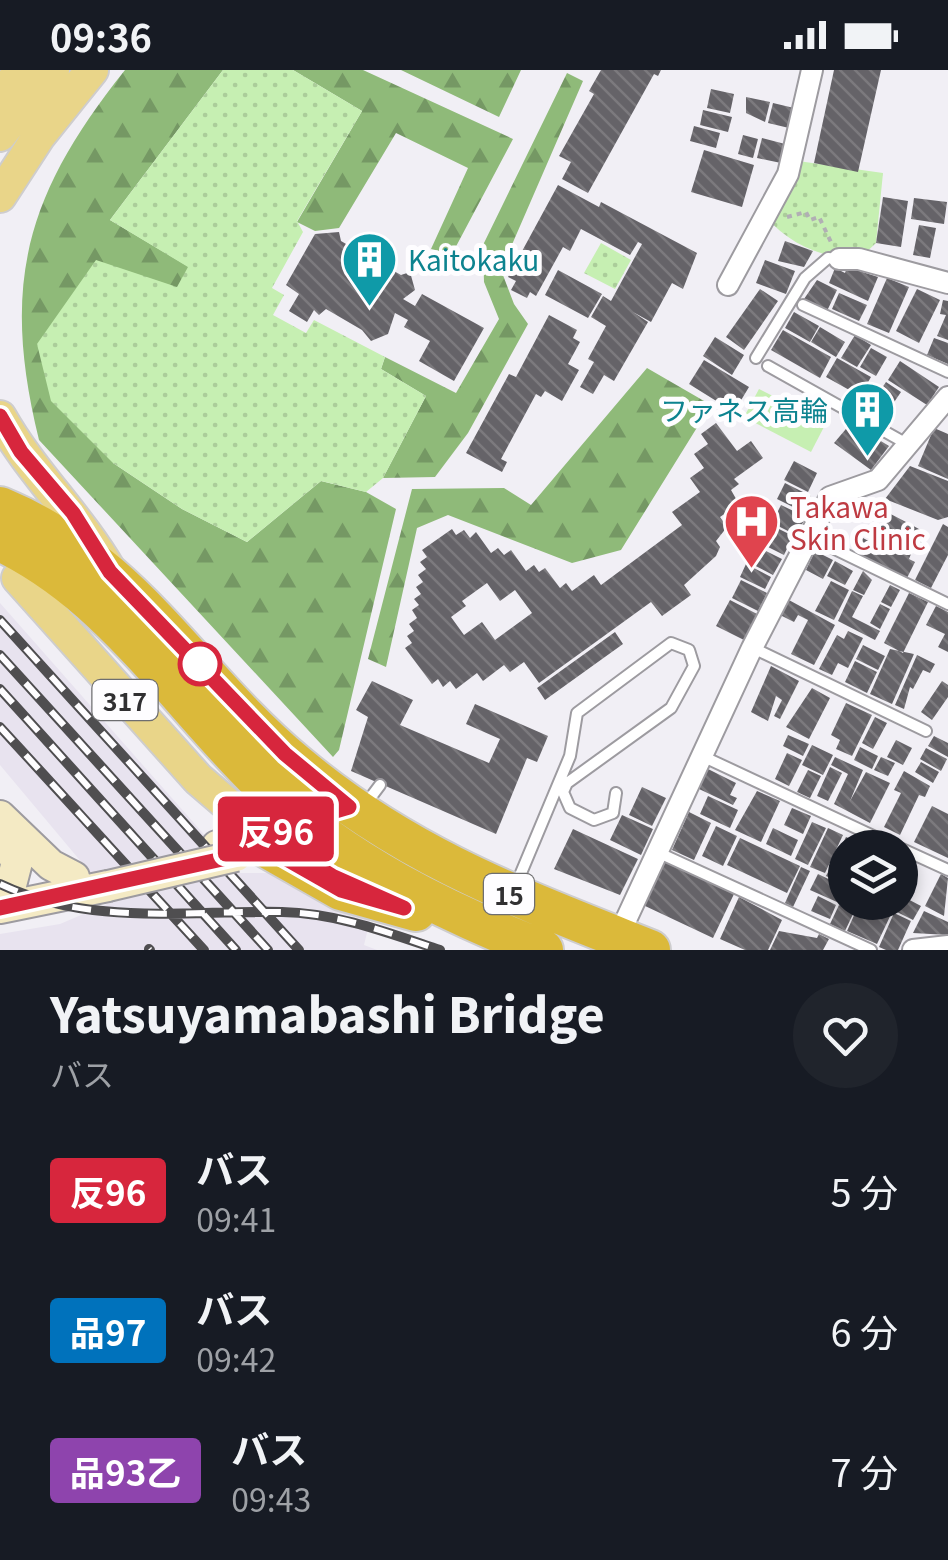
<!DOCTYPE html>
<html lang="ja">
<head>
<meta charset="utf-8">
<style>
	:root { --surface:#171b24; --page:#20242c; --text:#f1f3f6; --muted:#9ea1a6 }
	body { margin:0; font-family:Georgia,"Noto Sans JP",serif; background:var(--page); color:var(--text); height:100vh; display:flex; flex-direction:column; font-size:38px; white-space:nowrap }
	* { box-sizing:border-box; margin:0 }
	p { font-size:32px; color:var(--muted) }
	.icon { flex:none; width:55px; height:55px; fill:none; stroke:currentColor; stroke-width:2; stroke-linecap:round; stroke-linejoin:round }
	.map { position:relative; height:880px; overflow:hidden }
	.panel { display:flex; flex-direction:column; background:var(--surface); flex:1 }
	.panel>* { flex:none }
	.badge { padding:0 20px; border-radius:8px; font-size:35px; line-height:65px }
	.buttons { position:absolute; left:828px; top:760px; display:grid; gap:20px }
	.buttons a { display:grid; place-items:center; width:90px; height:90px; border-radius:50%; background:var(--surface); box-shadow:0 5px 15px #0003; font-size:50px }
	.map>.badge { position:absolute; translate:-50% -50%; box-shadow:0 0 0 5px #fff }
	.round { display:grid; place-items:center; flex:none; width:105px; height:105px; border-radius:52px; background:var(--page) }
	.summary { display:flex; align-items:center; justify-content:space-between; height:170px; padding:0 50px }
	h1 { font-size:48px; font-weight:800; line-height:75px }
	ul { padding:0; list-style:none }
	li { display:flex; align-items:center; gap:30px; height:140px; padding:0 50px }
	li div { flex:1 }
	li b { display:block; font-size:38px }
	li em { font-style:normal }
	li .badge { min-width:110px; font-weight:700; text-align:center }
	.status { display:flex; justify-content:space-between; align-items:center; height:70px; padding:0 50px; background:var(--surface); direction:ltr }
	.status svg { height:28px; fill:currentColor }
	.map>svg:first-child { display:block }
	.built { fill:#e8e3ef }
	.forest { fill:url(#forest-firs) }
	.park { fill:url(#park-dots) }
	.pitch { fill:#c6efb2 }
	.building { fill:url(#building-back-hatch); fill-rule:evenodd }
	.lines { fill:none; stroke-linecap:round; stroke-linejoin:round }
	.lane-casing { stroke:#9d9ba0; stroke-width:14 }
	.street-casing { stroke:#9d9ba0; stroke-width:24 }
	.secondary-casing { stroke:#9d9ba0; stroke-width:34 }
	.primary-casing { stroke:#cecdce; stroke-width:36 }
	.highway-casing { stroke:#cecdce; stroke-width:44 }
	.path { stroke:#b1afb4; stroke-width:4; stroke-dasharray:5 5; stroke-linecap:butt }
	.lane { stroke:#fff; stroke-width:10 }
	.street { stroke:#fff; stroke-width:20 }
	.secondary { stroke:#f4eac4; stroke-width:30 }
	.primary { stroke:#e9d589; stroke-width:32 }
	.highway { stroke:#dbb93a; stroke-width:40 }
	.rail-casing { stroke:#4f4e50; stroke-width:10 }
	.rail { stroke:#fefdff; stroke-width:6; stroke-dasharray:19; stroke-linecap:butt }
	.secondary-bridge-casing { stroke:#9d9ba0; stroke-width:34; stroke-linecap:butt }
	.secondary-bridge { stroke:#f4eac4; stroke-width:30 }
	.line-casing { stroke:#fff; stroke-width:22 }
	.line { stroke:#d7263d; stroke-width:15 }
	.stop-dot { fill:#fff; stroke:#d7263d; stroke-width:5 }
	.labels { text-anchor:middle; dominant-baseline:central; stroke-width:10; stroke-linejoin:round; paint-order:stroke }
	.shield { fill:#fefdff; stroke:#6e6e70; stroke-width:2.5 }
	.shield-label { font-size:25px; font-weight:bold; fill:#313032 }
	.culture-label { font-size:28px; fill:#0d838f; stroke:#fefdff; text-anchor:start }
	.health-label { font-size:28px; fill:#be3a42; stroke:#fefdff; text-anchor:start }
</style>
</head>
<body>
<div class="status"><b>09:36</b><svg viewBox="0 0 49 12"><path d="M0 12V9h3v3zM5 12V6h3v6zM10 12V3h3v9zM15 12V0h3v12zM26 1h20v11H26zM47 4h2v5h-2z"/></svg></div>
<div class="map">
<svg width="948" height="880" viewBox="0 0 948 880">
	<defs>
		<pattern id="forest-firs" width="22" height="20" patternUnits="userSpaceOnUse" patternTransform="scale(2.5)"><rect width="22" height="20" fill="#8fba79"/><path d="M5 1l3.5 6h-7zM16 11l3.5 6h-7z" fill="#759864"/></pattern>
		<pattern id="park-dots" width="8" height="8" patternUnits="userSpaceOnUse" patternTransform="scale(2.5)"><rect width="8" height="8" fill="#c6efb2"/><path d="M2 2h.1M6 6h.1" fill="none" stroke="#abcd9a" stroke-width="1.8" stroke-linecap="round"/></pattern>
		<pattern id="building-back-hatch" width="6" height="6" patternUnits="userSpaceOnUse" patternTransform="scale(2.5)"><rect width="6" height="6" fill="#656368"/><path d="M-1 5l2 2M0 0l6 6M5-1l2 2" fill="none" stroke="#7c7a7e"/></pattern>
	</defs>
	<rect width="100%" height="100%" fill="#f1eff5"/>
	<path class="built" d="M0,533L238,803H268L325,836L370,850L364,875L377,880H0V864L60,854L114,831L0,695Z"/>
	<path class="forest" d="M125,0H223L110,150L189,197L113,393L182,439L247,472L321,411L366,422L396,439L339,680L333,687L39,370C0,212 27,123 125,0Z
		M293,0H363L513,69L452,184L431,179L468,98L396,63L339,158L315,161L297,152L362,41Z
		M401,0H521L499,47Z
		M567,3L583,11L501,200L514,234L528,254L468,363L435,407L383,408L426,326L381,299L385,287L456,323L499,249L484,212L483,175Z
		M647,298L711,335L621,480L572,493L448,445L417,458L386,597L368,589L412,419L504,418L531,435Z"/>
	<path class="park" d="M223,0H293L362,41L297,151L303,162L272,218L284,225L273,245L306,263L314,250L385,287L381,299L426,326L383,408L366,422L321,411L247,472L182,439L113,393L51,331L37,274L96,190L177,217L188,197L110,150Z
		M791,90L883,103L876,173L859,189C822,188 790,175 765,146Z
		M601,173L631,190L615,219L584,203Z"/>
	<path class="pitch" d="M759,319L826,353L811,382L744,347Z"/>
	<path class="building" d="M601,0H661L658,6L654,4L588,123L562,109L571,92L559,86L594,24L589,21Z
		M834,0H881L858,102L814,93Z
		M711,19L734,24L730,43L707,38Z
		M746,27L770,32L765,52L746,43Z
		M773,33L794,38L789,58L768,53Z
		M703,40L732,47L728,62L700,55Z
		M694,56L720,63L716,78L690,71Z
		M743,65L758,69L753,88L738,84Z
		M762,68L785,74L781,93L757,88Z
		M704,80L754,95L742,137L691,122Z
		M558,115L599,137L601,132L697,183L683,219L672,213L651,252L633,242L648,252L614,311L604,305L593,324L580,317L594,292L588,289L606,256L591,247L603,226L611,231L642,174L638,172L630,185L581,159L570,181L563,177L536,226L530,222L527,228L511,220L516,211L508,207Z
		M883,127L908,131L901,177L876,173Z
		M914,128L947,132L944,154L911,149Z
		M919,155L936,158L930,188L913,185Z
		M339,162L341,171L363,184L374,162L389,171L376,191L401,205L410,202L415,220L403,229L415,236L422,224L484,258L454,311L419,291L430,271L404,257L408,250L395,243L388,264L371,271L362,260L326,239L319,245L314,240L307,252L289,241L299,224L286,215L315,164Z
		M785,171L813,181L804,197L778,191Z
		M765,190L795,201L786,224L756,213Z
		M847,197L878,207L868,231L829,213L835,198L845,203Z
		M558,200L602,224L588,248L545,225Z
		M887,208L909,217L889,263L867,254Z
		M817,210L837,220L827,241L804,229Z
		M760,219L778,231L744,280L726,267Z
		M917,219L940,230L919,273L896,261Z
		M839,223L867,235L859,251L832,239Z
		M943,230L948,231V270L937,266L946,245L940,244Z
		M794,242L819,256L810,272L785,258Z
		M549,245L577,260L573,268L580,272L568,294L579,300L562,331L545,321L541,327L536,324L501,389L507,392L502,402L466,383L509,304L516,307Z
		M820,257L845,272L836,287L811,272Z
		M783,260L831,287L820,308L771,280Z
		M855,265L871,275L857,297L841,288Z
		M715,267L744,285L732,305L703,286Z
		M934,268L948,273V294L927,285Z
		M871,278L887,287L876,306L860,297Z
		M837,288L871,307L860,326L826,307Z
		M704,290L749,317L734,342L689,314Z
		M900,291L939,317L927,335L888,310Z
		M886,312L901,322L882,350L867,340Z
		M716,353L737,381L751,371L763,388L734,409L739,414L731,420L739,434L720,447L727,457L716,471L720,477L716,486L684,515L691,525L662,546L651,532L539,613L524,592L510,602L504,595L483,611L477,603L456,619L450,611L443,617L438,609L432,614L405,578L412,573L407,566L414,561L409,554L417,548L412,540L419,535L414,529L421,524L416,517L423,512L418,505L426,499L420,492L427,487L422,480L452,459L456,465L464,460L470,468L476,462L491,483L498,478L504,485L511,480L526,501L534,495L539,502L545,498L560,518L566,513L572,521L594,505L601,515L682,455L672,442L700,422L690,408L704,398L694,384L708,374L701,364ZM487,513L500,531L515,520L532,543L495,570L482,552L464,565L451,547L466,536L462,531Z
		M851,353L889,376L871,400L834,373Z
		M934,358L948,364V409L918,396Z
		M794,391L817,403L808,422L784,410Z
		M910,396L948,411V447L938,450L885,429Z
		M785,413L811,426L803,442L777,429Z
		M781,435L806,447L796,465L772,453Z
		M883,440L906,452L896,470L913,479L909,489L915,492L907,508L855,482L863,468L874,474L881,460L875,457Z
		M908,453L928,464L922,476L901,466Z
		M943,454L948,457V485L931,518L915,510Z
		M771,455L793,466L784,485L762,474Z
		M754,475L782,489L773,505L746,491Z
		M815,481L833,490L823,509L806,500Z
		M835,491L853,501L845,515L827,506Z
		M746,494L771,507L765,519L740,507Z
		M863,501L872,510L864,525L853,520Z
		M741,510L767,523L758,541L732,528Z
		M831,511L849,520L834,550L815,541Z
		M890,515L900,520L891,537L881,532Z
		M852,521L863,526L852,547L880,561L875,570L838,551Z
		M909,523L928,532L903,583L884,573Z
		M787,529L835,555L814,595L791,584L808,550L798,545L794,552L780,545Z
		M730,530L757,544L744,570L716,556Z
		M880,534L890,539L880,559L870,553Z
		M936,536L948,542V582L938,577L945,564L926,555Z
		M848,561L863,568L848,598L838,593L832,605L819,599L837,565L844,569Z
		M615,562L623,574L545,630L537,618Z
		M863,575L885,586L878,600L856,589Z
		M890,579L914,584L892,634L870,624Z
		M917,585L935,594L930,603L923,600L913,619L910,617L904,639L895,635Z
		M855,591L877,602L867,623L845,612Z
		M771,596L799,611L780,649L774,646L782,630L776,626L768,651L751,642Z
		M372,611L413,630L400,655L489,693L500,669L466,654L475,634L548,666L537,692L527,688L496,764L351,701L368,647L356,640Z
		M942,611L948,615V627L932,650L921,642Z
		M812,618L830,628L809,669L786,657Z
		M846,633L872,645L852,686L836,679L840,670L831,665Z
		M875,647L887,653L873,679L862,673Z
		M788,665L809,674L803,686L783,676Z
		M934,666L948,673V687L928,676Z
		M896,670L912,678L903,695L887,687Z
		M812,675L833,685L823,705L802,695Z
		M860,677L878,686L872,699L854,690Z
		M926,678L947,689L941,701L920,689Z
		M787,683L802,690L789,716L775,709Z
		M835,687L863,700L850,731L866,702L890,713L870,753L834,734L848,704L831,695Z
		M881,687L895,693L888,706L874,700Z
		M921,692L939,702L933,713L915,702Z
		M830,697L842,703L828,731L817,726Z
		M708,699L736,713L730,725L737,728L733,735L699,719Z
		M808,700L821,706L810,728L797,722Z
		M904,701L930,716L925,727L919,725L900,765L884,757L901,723L894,720Z
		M642,717L666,728L652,756L629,745Z
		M757,721L780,731L761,772L735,760Z
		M708,726L738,740L730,758L700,744Z
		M932,736L948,744V788L914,772Z
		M792,738L811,746L803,764L784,755Z
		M689,742L711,753L694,790L672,780Z
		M622,745L653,759L641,785L610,770Z
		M812,752L826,758L808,795L795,789Z
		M716,756L737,766L723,796L702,786Z
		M773,758L798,770L791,786L766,774Z
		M828,758L843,765L825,803L810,797Z
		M573,759L638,789L620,825L554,799Z
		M846,767L859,773L857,778H845V815L826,806Z
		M740,768L800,796L787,823L727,795Z
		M663,791L734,824L713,868L643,835Z
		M901,796L917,804L906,825L900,822Z
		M801,797L810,801L793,837L785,833Z
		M818,804L845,817L839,832H858L855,840L810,820Z
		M941,804L948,808L944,846L925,836Z
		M900,825L921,836L913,850L893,840L877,874L847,861L860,832L887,838L890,832H900Z
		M818,826L836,835L830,849L811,841Z
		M739,827L782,850L768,880H745L720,869Z
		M839,835L854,842L845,861L830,854Z
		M924,841L948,852V865L913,863Z
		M894,843L911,851L898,880H886L879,877Z
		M779,861L817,868L819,864L829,869L823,880H770Z"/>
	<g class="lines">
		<defs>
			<path id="lane" d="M803,235L948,302
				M756,288L805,208L828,188L839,189
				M768,296L907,374
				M810,467L948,534
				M753,578L926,661
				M702,686L899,778
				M567,713L563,722L570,738L594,750L613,743L616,723
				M365,735L380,715
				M900,778L948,800
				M657,782L871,880
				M516,815L570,686L577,643L671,573L689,580L694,596L671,638L556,721"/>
			<path id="street" d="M839,189H859L948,213
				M728,215L788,104L812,0
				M618,867L752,578L830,427L878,410L948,327
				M913,880L948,876"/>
			<path id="secondary" d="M0,746L51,795L74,807
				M0,764L17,792L10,819
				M217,776L320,746
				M0,838L108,816"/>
			<path id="primary" d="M0,26L22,0
				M0,65L53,0
				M0,126L39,66L92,0
				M0,347C31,402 78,446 110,501
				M18,508L198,709L261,763"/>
			<path id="highway" d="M0,437C137,494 189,605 296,694C407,787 517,827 650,880
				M0,471C115,526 177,633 267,719C344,792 445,842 543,880
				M262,775L341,820L416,841"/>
		</defs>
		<use href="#lane" class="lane-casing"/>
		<use href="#street" class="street-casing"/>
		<use href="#secondary" class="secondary-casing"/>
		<use href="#primary" class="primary-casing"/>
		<use href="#highway" class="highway-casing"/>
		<path class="path" d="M787,147L806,142L810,150L819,147L831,172"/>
		<use href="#lane" class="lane"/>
		<use href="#street" class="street"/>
		<use href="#secondary" class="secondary"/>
		<use href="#primary" class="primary"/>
		<use href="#highway" class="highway"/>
		<defs>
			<path id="rail" d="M0,550L299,880
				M0,585L268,880
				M0,619L236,880
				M0,657L204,880
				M0,814C91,857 186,840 282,842C337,843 389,863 440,880
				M149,879L150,880"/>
		</defs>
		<use href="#rail" class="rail-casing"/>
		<use href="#rail" class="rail"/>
		<defs>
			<path id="secondary-bridge" d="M108,816L236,786"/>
		</defs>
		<use href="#secondary-bridge" class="secondary-bridge-casing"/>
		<use href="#secondary-bridge" class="secondary-bridge"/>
	</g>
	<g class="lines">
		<defs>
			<path id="line" d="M0,346L21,382L73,443L110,502L285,684L349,737L261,763L332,806L404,838L341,820L262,775L236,786L0,838"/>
		</defs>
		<use href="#line" class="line-casing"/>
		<use href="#line" class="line"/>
	</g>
	<defs>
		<symbol id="building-pin" viewBox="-11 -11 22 30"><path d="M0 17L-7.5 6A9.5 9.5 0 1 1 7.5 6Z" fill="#0f9aa8" stroke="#fefdff"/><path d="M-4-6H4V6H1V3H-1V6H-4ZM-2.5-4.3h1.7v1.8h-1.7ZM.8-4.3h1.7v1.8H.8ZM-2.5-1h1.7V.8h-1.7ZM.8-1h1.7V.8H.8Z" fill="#fff"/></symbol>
		<symbol id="hospital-pin" viewBox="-11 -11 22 30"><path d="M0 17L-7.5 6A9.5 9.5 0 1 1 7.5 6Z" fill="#e0444e" stroke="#fefdff"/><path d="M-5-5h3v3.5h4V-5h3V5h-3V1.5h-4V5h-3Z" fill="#fff"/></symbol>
	</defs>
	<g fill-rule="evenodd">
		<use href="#building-pin" x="338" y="158" width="63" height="86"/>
		<use href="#building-pin" x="836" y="308" width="63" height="86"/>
		<use href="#hospital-pin" x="720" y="420" width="63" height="86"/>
	</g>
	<circle class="stop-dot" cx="200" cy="594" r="20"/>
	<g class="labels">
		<g class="shield">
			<rect x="92.5" y="610" width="65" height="40" rx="8"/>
			<rect x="484" y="804" width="50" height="40" rx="8"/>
		</g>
		<g class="shield-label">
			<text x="125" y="630">317</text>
			<text x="509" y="824">15</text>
		</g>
		<g class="culture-label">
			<text x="408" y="189">Kaitokaku</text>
			<text x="828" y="339" text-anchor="end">ファネス高輪</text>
		</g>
		<g class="health-label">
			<text x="790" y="436">Takawa<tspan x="790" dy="32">Skin Clinic</tspan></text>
		</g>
	</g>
</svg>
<div class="buttons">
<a><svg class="icon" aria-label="layers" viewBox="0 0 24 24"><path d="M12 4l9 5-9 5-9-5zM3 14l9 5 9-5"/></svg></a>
</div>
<b class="badge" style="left:276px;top:759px;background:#d7263d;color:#fff">反96</b>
</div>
<section class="panel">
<div class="summary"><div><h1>Yatsuyamabashi Bridge</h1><p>バス</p></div><a class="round"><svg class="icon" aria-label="heart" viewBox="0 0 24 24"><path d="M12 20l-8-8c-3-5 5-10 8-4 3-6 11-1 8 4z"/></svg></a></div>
<ul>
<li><span class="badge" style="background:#d7263d;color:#fff">反96</span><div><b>バス</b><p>09:41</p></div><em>5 分</em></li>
<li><span class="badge" style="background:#0072bc;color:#fff">品97</span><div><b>バス</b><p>09:42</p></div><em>6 分</em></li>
<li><span class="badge" style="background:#8e44ad;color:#fff">品93乙</span><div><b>バス</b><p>09:43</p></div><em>7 分</em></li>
</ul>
</section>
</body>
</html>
